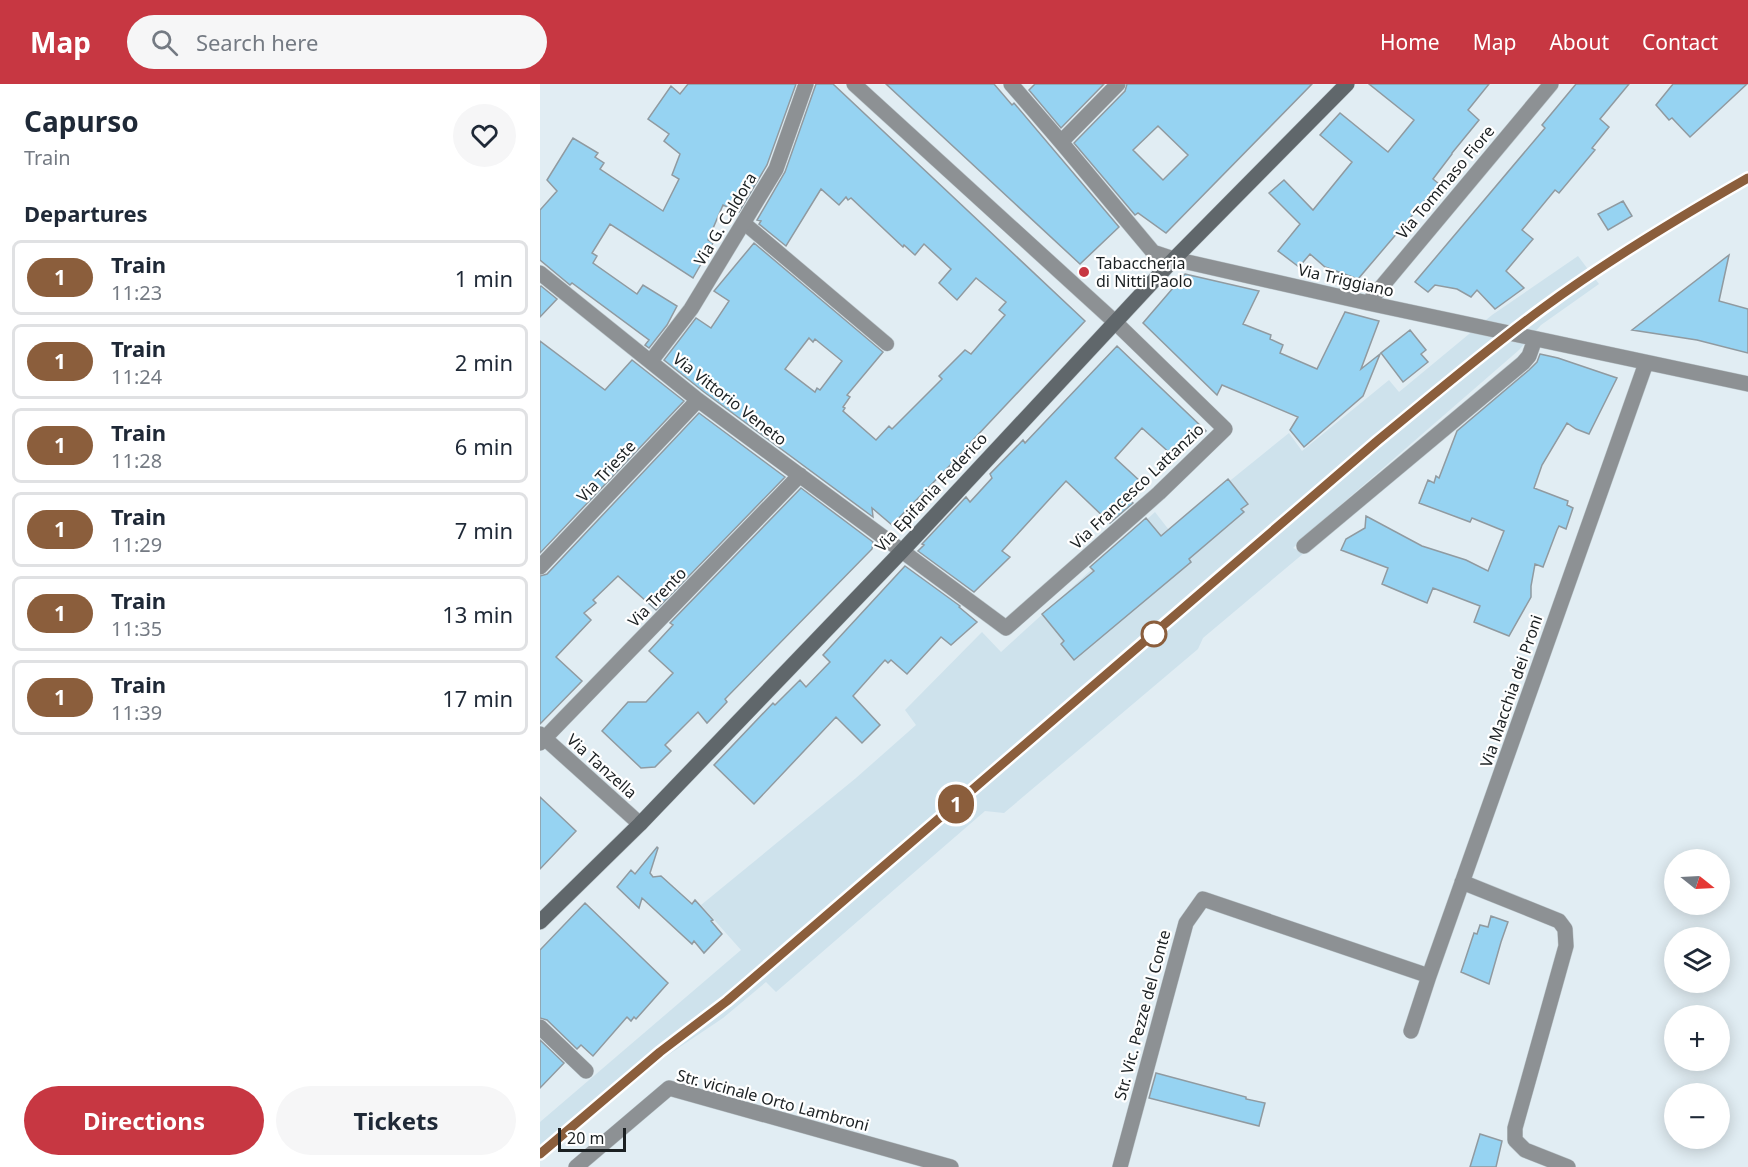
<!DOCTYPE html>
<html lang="en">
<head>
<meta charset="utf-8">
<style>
	:root { --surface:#fff; --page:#f6f6f7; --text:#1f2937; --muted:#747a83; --line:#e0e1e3; --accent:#c73742 }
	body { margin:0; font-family:"Noto Sans",sans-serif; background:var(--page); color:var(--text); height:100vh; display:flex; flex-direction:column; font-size:22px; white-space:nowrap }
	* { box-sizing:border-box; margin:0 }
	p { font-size:20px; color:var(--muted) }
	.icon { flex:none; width:33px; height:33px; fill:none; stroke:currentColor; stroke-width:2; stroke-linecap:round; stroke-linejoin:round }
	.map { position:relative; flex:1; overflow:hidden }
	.details { display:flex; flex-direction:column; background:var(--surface); width:540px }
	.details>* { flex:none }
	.badge { padding:0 12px; border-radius:20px; font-size:21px; line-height:39px }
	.needle { width:39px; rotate:108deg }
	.controls { position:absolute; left:1124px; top:765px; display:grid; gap:12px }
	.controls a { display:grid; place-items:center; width:66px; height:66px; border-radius:50%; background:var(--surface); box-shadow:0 3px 15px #0003; font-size:30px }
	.scale { position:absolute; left:18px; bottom:15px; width:68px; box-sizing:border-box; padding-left:6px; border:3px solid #1b2022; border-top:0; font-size:16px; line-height:21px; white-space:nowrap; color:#1b2022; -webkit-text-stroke:4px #fff; paint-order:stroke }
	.map>.badge { position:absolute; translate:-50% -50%; box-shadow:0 0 0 3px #fff }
	h2 { padding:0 24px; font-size:22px; line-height:54px }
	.round { display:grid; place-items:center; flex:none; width:63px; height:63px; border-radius:32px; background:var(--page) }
	.overview { display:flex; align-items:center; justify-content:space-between; height:102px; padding:0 24px }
	h1 { font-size:28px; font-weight:700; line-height:45px }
	.cta { display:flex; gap:12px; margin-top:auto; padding:12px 24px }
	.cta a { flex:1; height:69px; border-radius:36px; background:var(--accent); color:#fff; font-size:24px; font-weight:700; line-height:69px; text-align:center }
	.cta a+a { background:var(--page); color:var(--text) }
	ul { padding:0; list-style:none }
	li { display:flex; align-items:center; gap:18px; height:75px; margin:0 12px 9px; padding:0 12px; border:3px solid var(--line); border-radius:9px }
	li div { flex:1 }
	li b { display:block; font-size:22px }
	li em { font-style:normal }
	li .badge { min-width:66px; font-weight:700; text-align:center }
	header { display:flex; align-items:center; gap:36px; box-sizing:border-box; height:84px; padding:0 30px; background:var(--accent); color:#fff }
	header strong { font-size:28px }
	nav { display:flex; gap:33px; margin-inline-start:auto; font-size:21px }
	.search { width:420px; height:54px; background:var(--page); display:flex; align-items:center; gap:15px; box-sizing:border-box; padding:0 21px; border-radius:33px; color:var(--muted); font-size:22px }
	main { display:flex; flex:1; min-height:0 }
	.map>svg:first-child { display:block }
	.built { fill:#cee2ec }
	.building { fill:#96d3f2; stroke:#909aa0; stroke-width:1.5; fill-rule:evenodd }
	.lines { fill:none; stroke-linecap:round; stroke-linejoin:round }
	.lane-casing { stroke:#bdc8cd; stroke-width:15 }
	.street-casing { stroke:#bdc8cd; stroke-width:16 }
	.secondary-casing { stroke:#bdc8cd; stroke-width:16 }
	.lane { stroke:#8d9194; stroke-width:14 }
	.street { stroke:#8d9194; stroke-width:15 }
	.secondary { stroke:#60676b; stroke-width:15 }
	.line-casing { stroke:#fff; stroke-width:14 }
	.line { stroke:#8b5e3c; stroke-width:9 }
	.poi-dot { fill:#c73742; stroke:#fff; stroke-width:2 }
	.stop-dot { fill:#fff; stroke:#8b5e3c; stroke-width:3 }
	.labels { text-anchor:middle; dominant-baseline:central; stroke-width:4.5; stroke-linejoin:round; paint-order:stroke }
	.street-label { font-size:16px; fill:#1b2022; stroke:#fff }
	.poi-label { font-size:16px; fill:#1b2022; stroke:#fff; text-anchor:start }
</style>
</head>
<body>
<header>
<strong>Map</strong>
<div class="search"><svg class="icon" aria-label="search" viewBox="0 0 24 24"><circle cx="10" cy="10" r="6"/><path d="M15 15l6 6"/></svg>Search here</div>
<nav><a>Home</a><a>Map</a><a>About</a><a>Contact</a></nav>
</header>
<main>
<section class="details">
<div class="overview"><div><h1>Capurso</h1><p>Train</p></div><a class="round"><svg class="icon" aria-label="heart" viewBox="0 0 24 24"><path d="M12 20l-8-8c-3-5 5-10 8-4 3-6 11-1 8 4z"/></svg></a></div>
<h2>Departures</h2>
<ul>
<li><span class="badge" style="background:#8b5e3c;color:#fff">1</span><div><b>Train</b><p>11:23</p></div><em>1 min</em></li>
<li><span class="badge" style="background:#8b5e3c;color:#fff">1</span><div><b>Train</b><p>11:24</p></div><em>2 min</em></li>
<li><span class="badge" style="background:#8b5e3c;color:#fff">1</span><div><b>Train</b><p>11:28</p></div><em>6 min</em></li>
<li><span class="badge" style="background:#8b5e3c;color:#fff">1</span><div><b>Train</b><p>11:29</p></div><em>7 min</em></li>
<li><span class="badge" style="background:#8b5e3c;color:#fff">1</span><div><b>Train</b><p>11:35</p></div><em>13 min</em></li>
<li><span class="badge" style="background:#8b5e3c;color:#fff">1</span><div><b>Train</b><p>11:39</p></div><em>17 min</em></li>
</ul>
<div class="cta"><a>Directions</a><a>Tickets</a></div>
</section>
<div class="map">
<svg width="1208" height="1083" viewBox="0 0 1208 1083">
	<rect width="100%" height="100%" fill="#e1edf3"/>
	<path class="built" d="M1038,172L1059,200L1001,241L979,266L789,431L753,464L764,469L663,554L658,565L464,729L445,727L236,908L226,898L183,934L125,973L0,1076V1038L201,866L161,821L316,694L376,641L365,626L442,548L461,568L615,428L629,446L749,349L762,367L849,296L859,308L952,231Z"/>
	<path class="building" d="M148,0H256L227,81L199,128L183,121L168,156L173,159L153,194L70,140L52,169L57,172L53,179L97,210L103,201L137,222L127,241L109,264L105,261L109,256L32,199L30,201L0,176V126L17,107L7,96L33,54L58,69L55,73L64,79L60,85L123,127L139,95L132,91L140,70L124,57L129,50L108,35L131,2L140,10Z
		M276,0H293L545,237L433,356L418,373L352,441L332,424L333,433L164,308L124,276L156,234L171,244L189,217L174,207L214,159L343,268L307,311L310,313L303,323L305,324L303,327L336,356L349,342L352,345L402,295L399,292L425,266L431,270L465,231L459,226L466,218L436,194L417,216L399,199L411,185L384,160L375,171L364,161L363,163L311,114L308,116L306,113L299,121L281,105L246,162L219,140L221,137L217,136L245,88ZM269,254L273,258L275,255L302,277L280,306L277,304L275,308L245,285Z
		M346,0H454L472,21L474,19L579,143L540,180Z
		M495,0H564L521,44L489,6Z
		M587,0H772L626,149L598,129L595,131L534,59L585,7ZM618,42L648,71L623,96L593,66Z
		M829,0H949L928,26L939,36L912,69V70L893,95L899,100L818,195L785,183L770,170L759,183L738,167L760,140L729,109L744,96L773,126L812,78L780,51L800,29L848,68L874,36Z
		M1036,0H1089L1060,35L1069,43L1052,64L1055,66L1019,109L1015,106L982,146L993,155L966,187L984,204L955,225L937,206L931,213L917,205L895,201L888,208L875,198L1005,44L1002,41Z
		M1133,0H1207L1150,53L1132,34L1129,36L1116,21Z
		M1083,117L1092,132L1068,146L1058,130Z
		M1189,171L1179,217L1208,225V269L1157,256L1092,246Z
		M645,190L719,207L703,240L731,251L730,255L743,261L740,269L777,285L805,228L839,237L821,285L840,270L823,312L764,363L750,346L758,333L682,301L677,311L603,239Z
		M1,202L17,215L0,233V203Z
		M870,246L886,266L881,270L888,278L863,298L841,269Z
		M0,257L65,306L92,276L144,317L0,469Z
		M577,262L666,347L646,362L644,360L632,371L602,344L575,374L601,398L586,412L593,419L570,439L526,397L462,467L470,473L434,508L378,467L384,461L382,460L426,413L430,418L452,394L450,390L483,356L485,359Z
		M1000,270L1018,274L1077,294L1049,350L1036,345L1027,339L1002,381L994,404L1028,417L1027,421L1033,424L1026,445L1019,442L1017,446L1003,483L995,480L991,502V513L969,552L934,538L940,522L893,504L887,519L842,500L848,484L801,466L806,455L825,444L826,432L882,462L926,476L948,487L964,447L932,434L930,438L879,419L888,396L894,399L896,392L899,394L917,347L989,286L997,278Z
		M159,329L245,393L116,526L78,492L53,516L56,519L44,529L51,536L16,573L42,597L0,640V492L7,490Z
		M688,395L708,420L701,425L704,428L649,475L651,478L534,576L521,560L524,557L502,530L554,487L550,483L606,434L621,452Z
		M261,404L333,458L332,465L185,615L187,618L167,639L158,628L125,661L131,667L115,683L101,684L62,647L88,618H106L133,589L109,567L133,541L130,539Z
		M365,482L420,522L419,523L437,538L411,561L401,553L367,590L351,576L348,579L345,576L313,612L340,641L322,659L296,633L214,720L174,681L233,619L235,621L260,596L266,603L290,578L283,571Z
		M0,713L36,747L0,785Z
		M117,763L118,764L110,789L113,793L121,792L152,820L155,816L173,836L171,837L182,850L164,869L154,857L152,860L102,814L99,824L77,803L91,786L95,790Z
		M45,819L128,899L96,935L94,933L91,937L87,933L53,972L41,961L37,965L7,936L0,934V866Z
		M951,832L968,838L961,858L949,900L921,888L934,849L937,850L940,841L948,843Z
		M0,956L24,979L0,1004Z
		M616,989L706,1013V1015L725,1019L719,1042L609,1014Z
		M940,1050L962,1057L956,1083H930Z"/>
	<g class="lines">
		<defs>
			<path id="lane" d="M204,139L347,260"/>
			<path id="street" d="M471,0L521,58L613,168L634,175L828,219L1208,300
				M521,58L578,0
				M0,189L158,316L466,544L619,409L685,345L575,238L314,0
				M828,219L1011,0
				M111,277L151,225L236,85L266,0
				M764,462L983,279L989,272L995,255
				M0,483L158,316
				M0,650L100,740
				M0,659L260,391
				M922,798L1019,837L1025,845L1026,862L975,1044V1056L985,1066L1028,1083
				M0,943L46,987
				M871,947L889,892L1106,279
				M36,1083L129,1004L411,1083
				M580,1083L646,839L663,815L889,892"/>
			<path id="secondary" d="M0,838L100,740L363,466L634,175L807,0"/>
		</defs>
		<use href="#lane" class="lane-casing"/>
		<use href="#street" class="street-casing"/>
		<use href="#secondary" class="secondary-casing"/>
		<use href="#lane" class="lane"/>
		<use href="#street" class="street"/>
		<use href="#secondary" class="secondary"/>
	</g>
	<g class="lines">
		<defs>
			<path id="line" d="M0,1070L120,968L187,917L836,358C891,313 946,266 1003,224C1068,176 1138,134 1208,94"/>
		</defs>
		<use href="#line" class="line-casing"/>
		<use href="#line" class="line"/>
	</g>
	<circle class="poi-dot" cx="544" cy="188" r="6"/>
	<circle class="stop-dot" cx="614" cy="550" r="12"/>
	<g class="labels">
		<g class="street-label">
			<text transform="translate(905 98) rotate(-50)">Via Tommaso Fiore</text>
			<text transform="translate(185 135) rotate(-59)">Via G. Caldora</text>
			<text transform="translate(806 196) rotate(13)">Via Triggiano</text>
			<text transform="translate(190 315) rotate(38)">Via Vittorio Veneto</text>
			<text transform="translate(66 387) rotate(-47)">Via Trieste</text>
			<text transform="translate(597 402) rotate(-43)">Via Francesco Lattanzio</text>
			<text transform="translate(391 408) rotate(-47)">Via Epifania Federico</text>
			<text transform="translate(117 513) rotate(-46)">Via Trento</text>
			<text transform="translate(971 607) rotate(-71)">Via Macchia dei Proni</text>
			<text transform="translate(62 682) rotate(42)">Via Tanzella</text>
			<text transform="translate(602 931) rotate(-75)">Str. Vic. Pezze del Conte</text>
			<text transform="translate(233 1016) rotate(15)">Str. vicinale Orto Lambroni</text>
		</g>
		<g class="poi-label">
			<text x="556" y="179">Tabaccheria<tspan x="556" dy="18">di Nitti Paolo</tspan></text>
		</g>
	</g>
</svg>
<div class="controls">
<a><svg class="needle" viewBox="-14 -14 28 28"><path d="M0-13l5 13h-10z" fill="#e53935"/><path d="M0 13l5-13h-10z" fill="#747a83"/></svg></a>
<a><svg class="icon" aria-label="layers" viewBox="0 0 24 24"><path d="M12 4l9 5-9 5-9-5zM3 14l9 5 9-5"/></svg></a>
<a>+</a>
<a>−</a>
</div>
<div class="scale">20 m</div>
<b class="badge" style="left:416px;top:720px;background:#8b5e3c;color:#fff">1</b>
</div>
</main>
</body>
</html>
